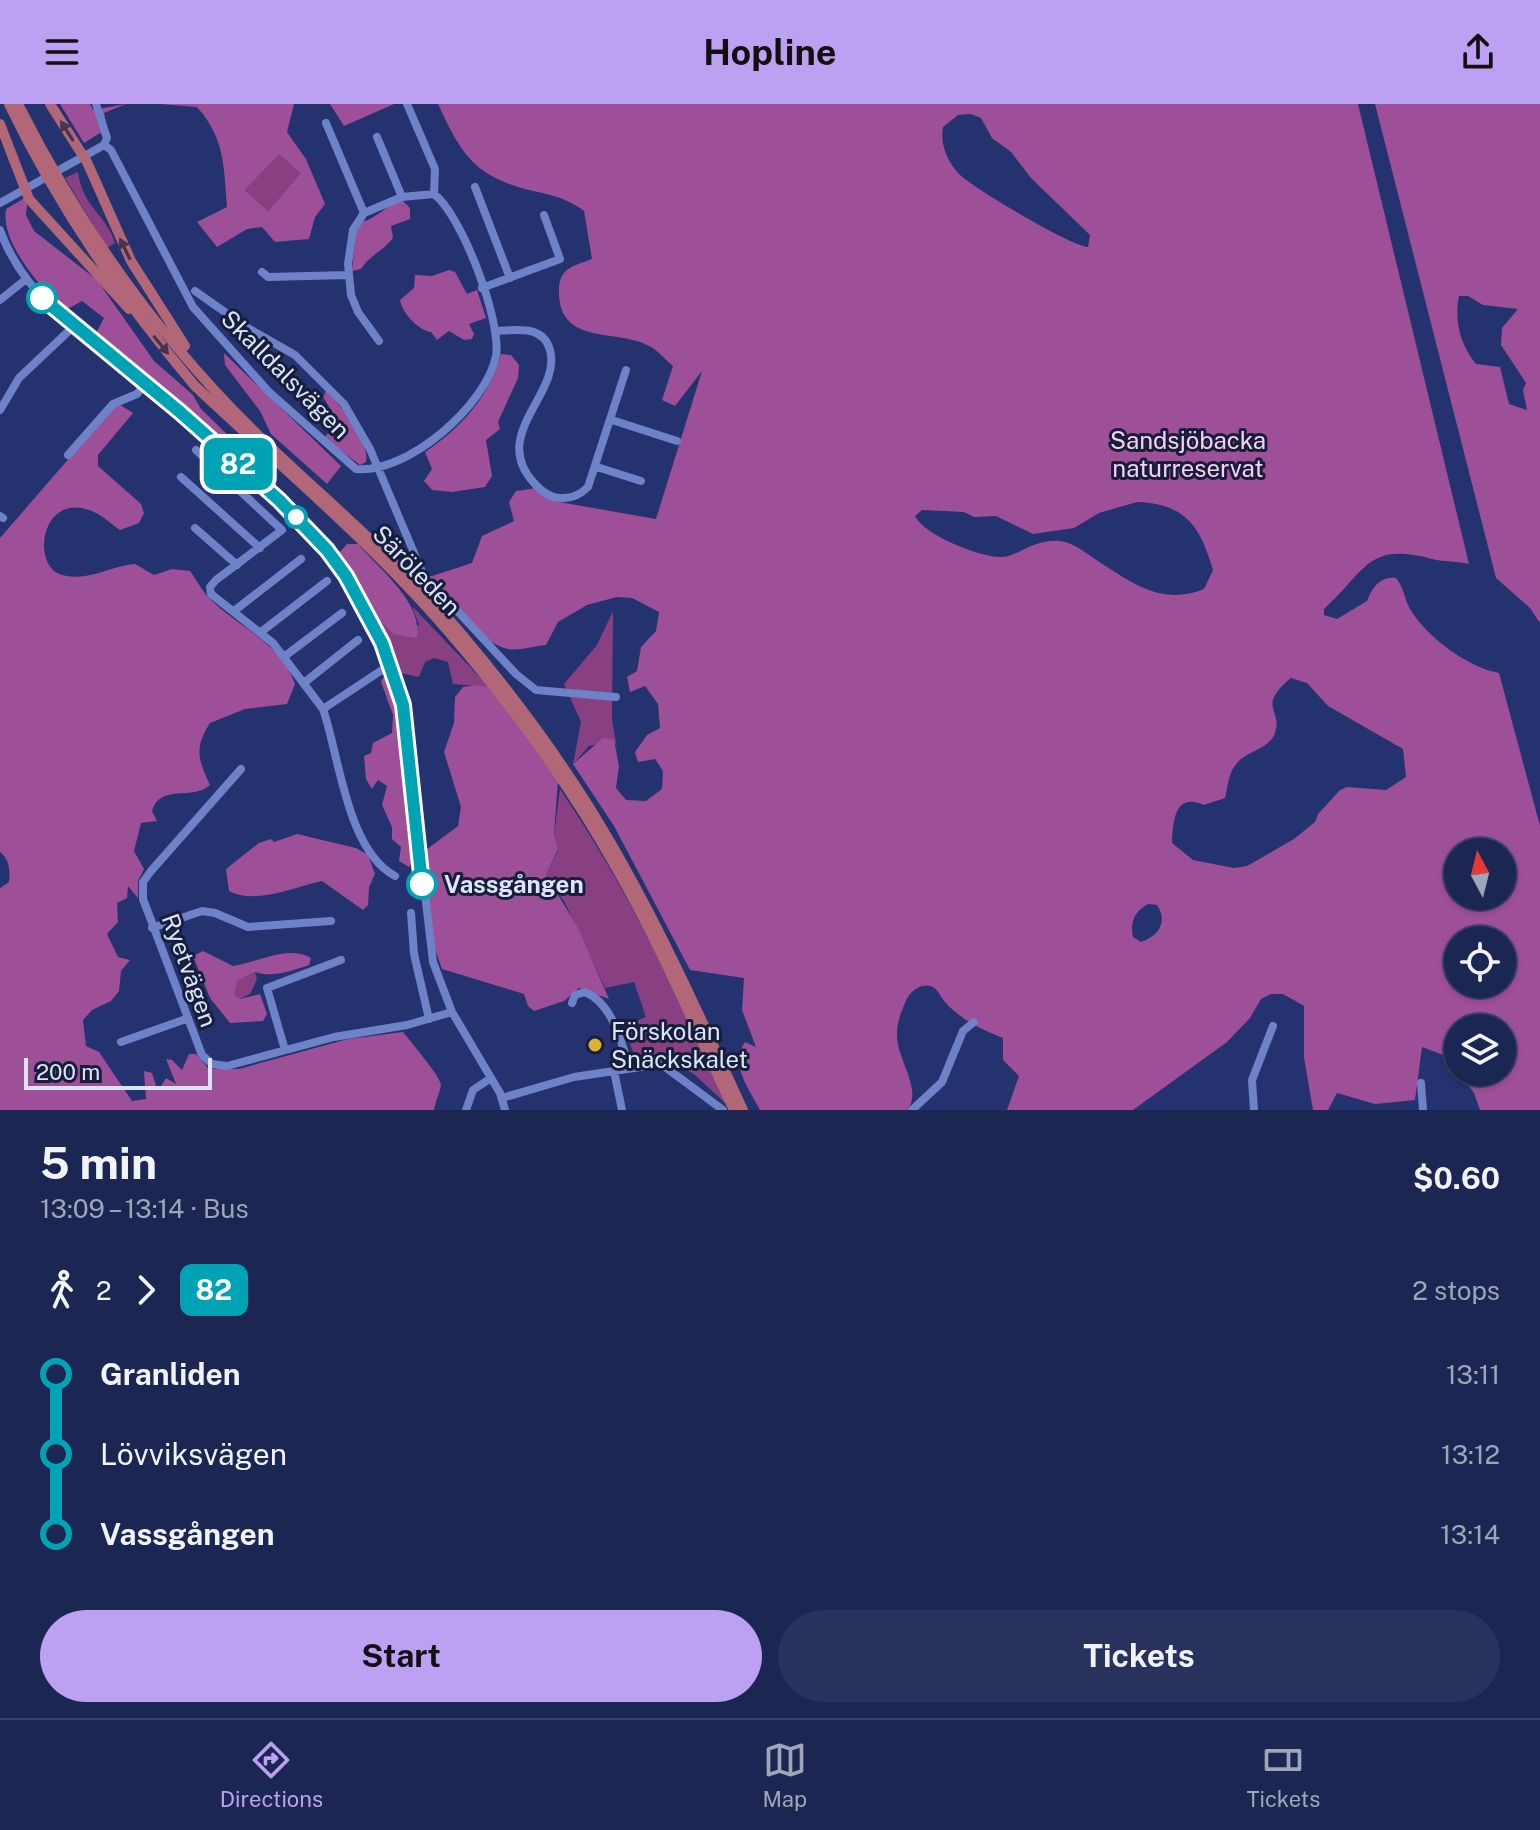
<!DOCTYPE html>
<html lang="en">
<head>
<meta charset="utf-8">
<style>
	:root { --surface:#1b2653; --page:#28325d; --text:#f1f3f6; --muted:#a0a5b8; --line:#39436a; --accent:#bca0f2 }
	body { margin:0; font-family:"Public Sans",sans-serif; background:var(--page); color:var(--text); height:100vh; display:flex; flex-direction:column; font-size:30px; white-space:nowrap }
	* { box-sizing:border-box; margin:0 }
	p { font-size:26px; color:var(--muted) }
	.icon { flex:none; width:44px; height:44px; fill:none; stroke:currentColor; stroke-width:2; stroke-linecap:round; stroke-linejoin:round }
	.map { position:relative; height:1006px; overflow:hidden }
	.side { display:flex; flex-direction:column; background:var(--surface); flex:1 }
	.side>* { flex:none }
	.badge { padding:0 16px; border-radius:12px; font-size:28px; line-height:52px }
	.needle { width:52px; rotate:353deg }
	.buttons { position:absolute; left:1444px; top:734px; display:grid; gap:16px }
	.buttons a { display:grid; place-items:center; width:72px; height:72px; border-radius:50%; background:var(--surface); box-shadow:0 2px 6px #0004,0 0 0 2px var(--line); font-size:40px }
	.scale { position:absolute; left:24px; bottom:20px; width:188px; box-sizing:border-box; padding-left:8px; border:4px solid #dce4fb; border-top:0; font-size:22px; line-height:28px; white-space:nowrap; color:#dce4fb; -webkit-text-stroke:6px #161e39; paint-order:stroke }
	.map>.badge { position:absolute; translate:-50% -50%; box-shadow:0 0 0 4px #fff }
	.legs { display:flex; align-items:center; gap:12px; height:88px; padding:0 40px; font-size:26px }
	.legs p { margin-inline-start:auto }
	.headline { display:flex; align-items:center; justify-content:space-between; height:136px; padding:0 40px }
	h1 { font-size:44px; font-weight:700; line-height:60px }
	.primary-button { display:flex; gap:16px; margin-top:auto; padding:16px 40px }
	.primary-button a { flex:1; height:92px; border-radius:48px; background:var(--accent); color:#111; font-size:32px; font-weight:700; line-height:92px; text-align:center }
	.primary-button a+a { background:var(--page); color:var(--text) }
	ul { padding:0 40px; list-style:none }
	li { display:flex; align-items:center; gap:28px; height:80px; font-size:30px }
	li i { display:grid; place-items:center; width:12px; height:100%; margin:0 10px; background:currentColor }
	li i::after { content:''; width:20px; height:20px; margin:-10px; border:6px solid; border-radius:50%; background:var(--surface) }
	li p { margin-inline-start:auto }
	li:first-child i { background:linear-gradient(#0000 50%,currentColor 0) }
	li:last-child i { background:linear-gradient(currentColor 50%,#0000 0) }
	header { display:flex; justify-content:space-between; align-items:center; height:104px; padding:0 40px; background:var(--accent); color:#111; font-size:36px; font-weight:700 }
	.dock { display:flex; justify-content:space-around; align-items:center; height:112px; border-top:2px solid var(--line); background:var(--surface); font-size:22px; color:var(--muted) }
	.dock a { display:grid; justify-items:center; gap:4px }
	.dock .selected { color:var(--accent) }
	.map>svg:first-child { display:block }
	.green { fill:#884083 }
	.forest { fill:#9d4f97; fill-rule:evenodd }
	.lines { fill:none; stroke-linecap:round; stroke-linejoin:round }
	.minor { stroke:#6d82c7; stroke-width:8 }
	.major { stroke:#b26778; stroke-width:10 }
	.oneway { fill:#45344c }
	.line-1-casing { stroke:#fff; stroke-width:18 }
	.line-1 { stroke:#00a3b4; stroke-width:12 }
	.stop-1-dot { fill:#fff; stroke:#00a3b4; stroke-width:4 }
	.poi-dot { fill:#dbb233; stroke:#161e39; stroke-width:3 }
	.labels { text-anchor:middle; dominant-baseline:central; stroke-width:6; stroke-linejoin:round; paint-order:stroke }
	.street-label { font-size:24px; fill:#dce4fb; stroke:#161e39 }
	.park-label { font-size:24px; fill:#f9cff4; stroke:#161e39 }
	.stop-label { font-size:24px; font-weight:bold; fill:#dce4fb; stroke:#161e39; text-anchor:start }
	.poi-label { font-size:24px; fill:#dce4fb; stroke:#161e39; text-anchor:start }
</style>
</head>
<body>
<header><svg class="icon" aria-label="menu" viewBox="0 0 24 24"><path d="M4 6h16M4 12h16M4 18h16"/></svg>Hopline<svg class="icon" aria-label="share" viewBox="0 0 24 24"><path d="M12 15V3M7 8l5-5 5 5M5 13v7h14v-7"/></svg></header>
<div class="map">
<svg width="1540" height="1006" viewBox="0 0 1540 1006">
	<rect width="100%" height="100%" fill="#24326f"/>
	<path class="green" d="M279,49L302,68L268,107L245,86Z
		M78,68C83,104 106,110 115,139L107,144L65,74Z
		M412,502L489,583L453,580L448,558L434,554L425,558L419,573L400,569L377,514L393,530L419,521Z
		M613,507L612,616L617,645L614,636L589,642L573,660L581,618L564,580L597,541Z
		M560,685C629,788 678,888 727,1001L694,970L670,957L637,960L624,922L646,913L634,878L605,884L565,799L546,771L558,746L554,732Z
		M255,868L257,875L250,890L240,895L233,891L237,877Z"/>
	<path class="forest" d="M60,0H90L93,6L126,0L104,9L110,37L100,29L84,39Z
		M160,0H294L287,28L306,55L325,100L315,113L309,135L275,138L262,123L247,125L217,143L197,118L227,103C224,64 225,34 197,3ZM279,50L301,69L268,107L245,86Z
		M330,0H394L344,22Z
		M438,0H1358L1469,460C1457,457 1444,458 1432,455C1367,438 1368,465 1324,505V511L1337,515L1367,497C1372,484 1380,472 1396,474C1404,484 1404,493 1409,503C1425,532 1467,563 1499,569L1540,722V1006H1480L1474,989L1446,952L1422,943L1415,996L1375,1000L1337,989L1328,1006H1313L1304,954V902L1283,890H1271L1261,895L1250,914L1227,938L1133,1006H1007L1019,972L1003,956V934C982,926 960,915 945,898C938,889 936,879 922,882C914,884 908,891 905,899C901,908 897,919 897,929C895,953 924,986 907,1006H760C749,984 729,961 745,938L756,943L742,906L744,874L690,866L614,722L573,660L603,634L614,636L619,662L616,684L626,696L646,697L662,685L663,667L655,655L638,658L635,648L647,631L660,624L658,600L645,582L630,588L627,573L637,567L641,543L656,527L659,508L632,494L617,493L587,501L558,518L546,541C535,542 519,547 508,545C476,537 450,496 429,473L472,459L482,432L514,417L509,398L516,387L537,384L559,398L656,415L702,267L675,302L662,296L673,262C665,256 658,246 649,242C617,224 557,243 559,185C560,163 574,162 592,155L584,107C568,95 553,91 533,87C475,73 462,52 438,0ZM971,10L981,14L992,34L1011,48L1031,74L1090,131L1088,143C1073,143 969,82 958,69C947,56 940,40 943,23L958,11ZM1137,398C1186,400 1200,422 1213,466L1204,485C1162,502 1132,479 1098,457C1086,449 1074,439 1060,437C1033,435 1019,452 1002,453C981,454 924,431 915,412L922,406L964,408L974,413L996,412L1033,430L1074,424L1099,409ZM1291,574L1307,579L1328,602L1403,645L1406,673L1386,686L1347,683L1340,686L1318,710L1315,718L1294,735L1247,762L1234,764L1193,756L1172,739C1173,716 1175,688 1204,701L1225,694C1228,682 1228,669 1237,659C1247,647 1270,645 1275,629C1283,605 1256,603 1291,574ZM1458,748H1502V792H1458ZM1148,800L1157,801C1168,818 1159,832 1141,838L1133,833C1130,818 1134,808 1148,800ZM1458,836H1502V880H1458ZM1458,924H1502V968H1458Z
		M1375,0H1540V519L1530,504L1496,474ZM1459,192H1468L1483,201L1518,205L1502,224L1501,241L1526,279L1523,286L1527,306L1509,300L1500,263L1476,260C1460,241 1454,216 1459,192Z
		M28,92L26,111L34,127L97,176L154,257L193,291L201,305L233,336L225,342L180,300L94,233L104,214L82,197L64,207C43,185 0,140 6,105Z
		M401,95L410,104V115L391,122L393,134C383,147 370,151 361,165L352,167L356,127L362,118C376,114 387,102 401,95Z
		M449,166L455,168L467,190L477,186L486,214L469,220L474,230L472,235L464,236L449,227L437,236L431,228C418,226 402,209 400,196L414,184L415,171L432,172Z
		M224,249L341,362L327,380L271,330L260,307L225,261Z
		M501,250L511,251L519,261L518,274L498,318L500,325L486,336L492,372L485,383L452,388L432,386L424,377L432,365L425,348C461,324 490,292 501,250Z
		M326,287C340,300 371,339 366,358L360,361L324,334L338,317L323,293Z
		M117,299L133,309L98,351V362L141,400L144,409L139,419L120,426C111,420 103,412 94,408C41,384 30,463 62,471C89,478 109,462 135,460L154,471L172,465L190,467C196,475 201,485 208,493C237,523 280,537 295,580L287,600L245,605L210,619C194,644 198,655 210,681C193,697 160,679 152,707L157,717L141,719L134,747L144,765L138,777V794L128,782L127,794L117,799L118,818L107,830L118,853L130,856L121,867L119,887L111,897L92,906L83,916L86,942L99,948L132,997L146,995L144,967L152,969L156,982L160,984L166,974L176,980L166,955L172,956L182,966L189,950H196L209,965H239L348,935L403,928C410,937 441,973 441,981C440,988 435,998 434,1006H0V784L9,778C10,767 10,756 0,748V434Z
		M347,440H358C379,465 423,498 417,534L393,530L377,514L341,458L338,450Z
		M383,573L391,577C411,636 400,698 412,759L409,763L399,757L401,743L392,735V723L382,701L387,682L378,676L372,685L366,675L364,652L371,649L373,639L392,629L393,611L381,578Z
		M476,581L489,583L558,676L554,731L558,745L546,771L578,824L609,895L579,884L564,897L534,907L528,902L524,890L442,865L434,842L423,753L426,746L458,722L461,703L444,648L454,619L455,593L463,583Z
		M297,730L356,744L368,751L375,770L369,783L368,801L363,806L322,777C295,783 255,801 229,787L226,765L259,739L271,735L274,738Z
		M203,847L233,862C256,859 289,840 311,854L309,861C291,867 273,874 255,868L237,877L234,891L240,895L260,890L267,910L263,917L230,919L210,894L193,852Z"/>
	<g class="lines">
		<path class="minor" d="M96,0L107,34L104,41
			M407,0L435,65L434,90
			M326,19L364,109
			M377,33L402,93
			M104,41L111,46L193,203L269,288L356,365C407,370 486,302 496,252C502,218 462,111 434,90L402,93L364,109L353,126L348,160L351,191L358,208L379,237
			M475,83L510,174
			M0,99L104,41
			M0,126C25,196 89,235 145,279C255,366 367,460 403,601L433,858L452,908L500,989L505,1006
			M262,168L268,173L348,171
			M482,184L560,155L544,111
			M195,187L246,223L295,251L344,300L370,345L423,470L516,570L536,586L616,593
			M0,196L25,176
			M497,227C517,226 543,221 550,246C562,290 489,330 534,379C541,387 550,394 560,394C572,395 580,391 588,383L626,266
			M0,306L19,274L73,223
			M612,316L677,337
			M196,346L282,426L216,476L210,483L211,490L273,539L323,605L391,560
			M68,351L113,300L137,290L145,280
			M597,363L641,377
			M181,373L260,444
			M0,412L3,414
			M195,424L237,461
			M234,507L301,455
			M261,528L327,477
			M285,552L342,509
			M305,578L358,536
			M323,605C339,651 347,747 395,772
			M241,665L151,767L143,778V795L202,951L212,960L227,962L334,933L407,921L452,908
			M411,809L414,850L429,915
			M152,824L202,807L215,809L248,823L331,817
			M572,899L575,891L585,888C612,899 622,938 629,964
			M121,938L186,915
			M285,946L267,884L341,856
			M614,967L622,1006
			M1421,979L1423,1006
			M502,994L574,973L661,960L723,1006
			M466,1006L473,986L491,974
			M912,1006L942,978L963,927L974,918
			M1254,1006L1252,976L1273,922"/>
		<path class="major" d="M9,0C57,100 123,197 195,282C280,362 370,437 447,526C511,600 570,681 618,767C662,844 696,926 734,1006
			M18,0C80,123 162,238 261,334C328,398 399,457 459,527C514,592 566,662 609,736C660,823 701,915 743,1006
			M50,0L87,58L131,157L185,242
			M0,20L29,95L129,205"/>
	</g>
	<defs><path id="oneway-solid" d="M-6-.8H1V-3.2L6.5 0L1 3.2V.8H-6Z" transform="scale(2)"/></defs>
	<g class="oneway">
		<use href="#oneway-solid" transform="translate(67 27) rotate(-122)"/>
		<use href="#oneway-solid" transform="translate(125 145) rotate(-116)"/>
		<use href="#oneway-solid" transform="translate(161 241) rotate(51)"/>
	</g>
	<g class="lines">
		<defs>
			<path id="line-1" d="M42,194L180,308L279,396L327,446L346,472L382,539L403,601L422,780"/>
		</defs>
		<use href="#line-1" class="line-1-casing"/>
		<use href="#line-1" class="line-1"/>
	</g>
	<g class="stop-1-dot">
		<circle cx="42" cy="194" r="14"/>
		<circle cx="296" cy="413" r="10"/>
		<circle cx="422" cy="780" r="14"/>
	</g>
	<circle class="poi-dot" cx="595" cy="941" r="8"/>
	<g class="labels">
		<g class="street-label">
			<text transform="translate(286 270) rotate(45)">Skalldalsvägen</text>
			<text transform="translate(417 466) rotate(46)">Säröleden</text>
			<text transform="translate(190 866) rotate(70)">Ryetvägen</text>
		</g>
		<g class="park-label">
			<text x="1188" y="336">Sandsjöbacka<tspan x="1188" dy="28">naturreservat</tspan></text>
		</g>
		<g class="stop-label">
			<text x="444" y="780">Vassgången</text>
		</g>
		<g class="poi-label">
			<text x="611" y="927">Förskolan<tspan x="611" dy="28">Snäckskalet</tspan></text>
		</g>
	</g>
</svg>
<div class="buttons">
<a><svg class="needle" viewBox="-14 -14 28 28"><path d="M0-13l5 13h-10z" fill="#e53935"/><path d="M0 13l5-13h-10z" fill="#a0a5b8"/></svg></a>
<a><svg class="icon" aria-label="locate" viewBox="0 0 24 24"><circle cx="12" cy="12" r="6"/><path d="M12 2v4M12 18v4M2 12h4M18 12h4"/></svg></a>
<a><svg class="icon" aria-label="layers" viewBox="0 0 24 24"><path d="M12 4l9 5-9 5-9-5zM3 14l9 5 9-5"/></svg></a>
</div>
<div class="scale">200 m</div>
<b class="badge" style="left:238px;top:360px;background:#00a3b4;color:#fff">82</b>
</div>
<section class="side">
<div class="headline"><div><h1>5 min</h1><p>13:09 – 13:14 · Bus</p></div><b>$0.60</b></div>
<div class="legs"><svg class="icon" aria-label="walk" viewBox="0 0 24 24"><circle cx="13" cy="4" r="2"/><path d="M13 8l-2 6 4 7M11 14l-3 7M7 12l3-4h3l4 4"/></svg>2<svg class="icon" aria-label="forward" viewBox="0 0 24 24"><path d="M9 5l7 7-7 7"/></svg><b class="badge" style="background:#00a3b4;color:#fff">82</b><p>2 stops</p></div>
<ul>
<li><i style="color:#00a3b4"></i><b>Granliden</b><p>13:11</p></li>
<li><i style="color:#00a3b4"></i><span>Lövviksvägen</span><p>13:12</p></li>
<li><i style="color:#00a3b4"></i><b>Vassgången</b><p>13:14</p></li>
</ul>
<div class="primary-button"><a>Start</a><a>Tickets</a></div>
</section>
<nav class="dock">
<a class="selected"><svg class="icon" aria-label="directions" viewBox="0 0 24 24"><path d="M12 3l9 9-9 9-9-9zM9 14v-3h6M13 9l2 2-2 2"/></svg>Directions</a>
<a><svg class="icon" aria-label="map" viewBox="0 0 24 24"><path d="M3 6l6-2 6 2 6-2v14l-6 2-6-2-6 2zM9 4v14M15 6v14"/></svg>Map</a>
<a><svg class="icon" aria-label="tickets" viewBox="0 0 24 24"><path d="M3 7h18v10H3zM15 7v10"/></svg>Tickets</a>
</nav>
</body>
</html>
